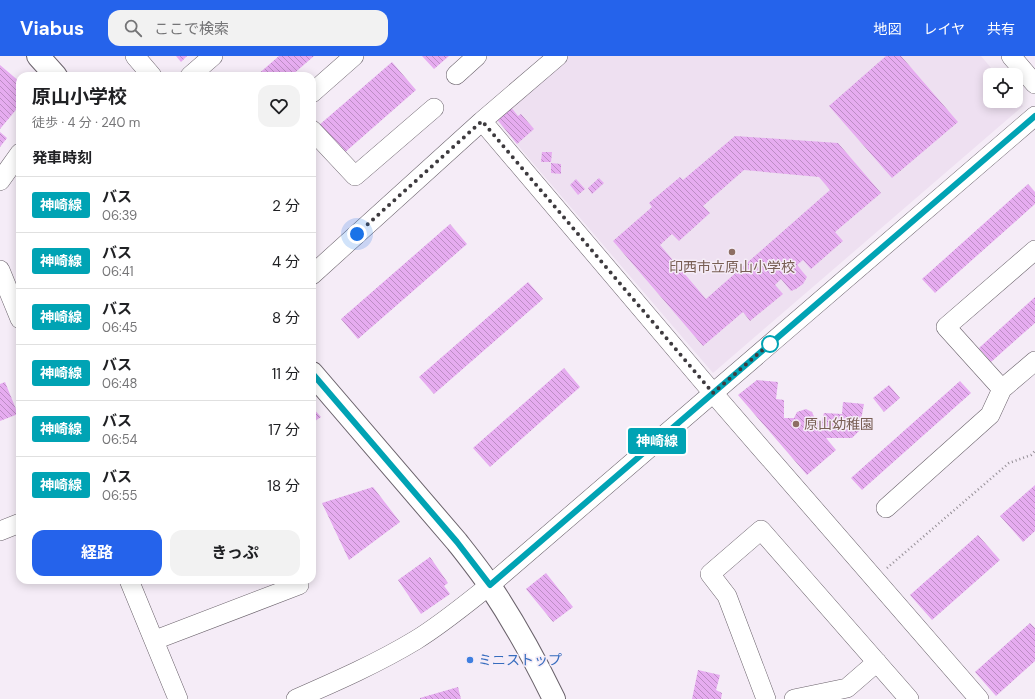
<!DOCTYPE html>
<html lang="ja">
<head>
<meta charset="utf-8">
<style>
	:root { --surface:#fff; --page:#f2f2f2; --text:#202124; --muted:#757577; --line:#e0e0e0; --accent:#2563eb }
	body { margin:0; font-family:"DM Sans","Noto Sans JP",sans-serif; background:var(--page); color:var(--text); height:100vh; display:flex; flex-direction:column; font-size:15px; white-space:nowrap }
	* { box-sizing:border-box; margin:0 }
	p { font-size:13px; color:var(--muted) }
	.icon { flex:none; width:22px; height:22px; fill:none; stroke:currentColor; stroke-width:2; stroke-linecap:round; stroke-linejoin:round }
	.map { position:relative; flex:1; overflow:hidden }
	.drawer { position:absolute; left:16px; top:16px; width:300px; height:512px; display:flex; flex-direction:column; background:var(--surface); border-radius:12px; box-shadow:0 2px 10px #0003 }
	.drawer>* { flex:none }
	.badge { padding:0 8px; border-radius:3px; font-size:14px; line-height:26px }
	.buttons { position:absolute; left:983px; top:12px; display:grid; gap:8px }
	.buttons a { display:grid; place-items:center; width:40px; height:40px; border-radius:8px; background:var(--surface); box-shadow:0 2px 10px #0003; font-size:20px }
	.you { position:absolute; width:20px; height:20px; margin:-10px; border:3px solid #fff; border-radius:50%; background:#1a73e8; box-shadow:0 0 0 6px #1a73e833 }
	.map>.badge { position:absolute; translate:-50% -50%; box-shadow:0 0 0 2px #fff }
	h2 { padding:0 16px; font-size:15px; line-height:36px }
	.round { display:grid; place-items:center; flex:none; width:42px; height:42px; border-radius:12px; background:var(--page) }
	.headline { display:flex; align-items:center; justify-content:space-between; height:68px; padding:0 16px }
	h1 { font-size:19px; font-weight:700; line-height:30px }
	.button { display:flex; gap:8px; margin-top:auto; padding:8px 16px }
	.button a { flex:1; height:46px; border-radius:12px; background:var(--accent); color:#fff; font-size:16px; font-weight:700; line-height:46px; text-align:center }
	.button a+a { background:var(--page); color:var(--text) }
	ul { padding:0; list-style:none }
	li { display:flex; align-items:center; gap:12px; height:56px; padding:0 16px; border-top:1px solid var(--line) }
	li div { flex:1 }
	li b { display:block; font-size:15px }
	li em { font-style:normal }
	li .badge { min-width:44px; font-weight:700; text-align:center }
	header { display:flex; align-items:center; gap:24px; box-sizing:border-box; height:56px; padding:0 20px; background:var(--accent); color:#fff }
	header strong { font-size:19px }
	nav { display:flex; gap:22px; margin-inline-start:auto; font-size:14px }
	.search { width:280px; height:36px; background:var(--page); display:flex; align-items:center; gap:10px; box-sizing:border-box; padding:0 14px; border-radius:12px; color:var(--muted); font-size:15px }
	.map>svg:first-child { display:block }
	.built { fill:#eee0f1 }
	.building { fill:url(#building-back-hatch); fill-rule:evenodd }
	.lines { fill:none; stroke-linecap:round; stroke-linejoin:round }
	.minor-casing { stroke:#6a626b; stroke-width:20 }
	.major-casing { stroke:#6a626b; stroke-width:24 }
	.path { stroke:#948e95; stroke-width:2.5; stroke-dasharray:1 3; stroke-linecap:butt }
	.minor { stroke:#fff; stroke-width:19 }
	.major { stroke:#fff; stroke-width:22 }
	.line-casing { stroke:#fff; stroke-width:9 }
	.line { stroke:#00a3b4; stroke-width:6 }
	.walk { stroke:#3d3a3e; stroke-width:4; stroke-dasharray:0 7.2 }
	.education-dot { fill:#8d6e63; stroke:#f5ecf7; stroke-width:1.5 }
	.stop-dot { fill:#fff; stroke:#00a3b4; stroke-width:2 }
	.shop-dot { fill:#3f7fe0; stroke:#f5ecf7; stroke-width:1.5 }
	.labels { text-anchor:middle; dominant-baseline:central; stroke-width:3; stroke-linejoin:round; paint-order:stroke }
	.education-label { font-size:14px; fill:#785e54; stroke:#f5ecf7 }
	.shop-label { font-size:14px; fill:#366cbe; stroke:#f5ecf7; text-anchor:start }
</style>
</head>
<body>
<header>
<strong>Viabus</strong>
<div class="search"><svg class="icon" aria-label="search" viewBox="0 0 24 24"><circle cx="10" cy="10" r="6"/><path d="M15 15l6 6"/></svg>ここで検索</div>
<nav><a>地図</a><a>レイヤ</a><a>共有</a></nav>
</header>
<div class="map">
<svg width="1035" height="643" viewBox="0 0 1035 643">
	<defs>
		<pattern id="building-back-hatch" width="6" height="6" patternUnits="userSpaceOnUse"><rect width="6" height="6" fill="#e6acf0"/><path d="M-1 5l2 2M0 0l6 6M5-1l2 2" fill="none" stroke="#bc8dc4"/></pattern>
	</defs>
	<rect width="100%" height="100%" fill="#f5ecf7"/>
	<path class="built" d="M565,0H981L997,19H990V45H1016V42L1023,50L713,317L496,64Z"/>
	<path class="building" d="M176,0H187L181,6Z
		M279,0H314L291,20H256Z
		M422,0H449L434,13Z
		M886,0H901L958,66L892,122L829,50Z
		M392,6L416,34L343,98L318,70Z
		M0,9L20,26V49L0,73Z
		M510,50L518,60L521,58L534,73L517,88L496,62Z
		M0,76L7,82L0,91Z
		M735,80L838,87L881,137L835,176L843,185L811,213L803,204L797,209L807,221L803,228L796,233L791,235L781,223L775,229L783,238L750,265L743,256L703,290L613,185L652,151L649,147L680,121L683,124ZM744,114L819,121L830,134L706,243L660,189L672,178L679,185L710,157L703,150Z
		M542,96H552L551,106H541Z
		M551,107L561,108V118L551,117Z
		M599,122L604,127L592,138L588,132Z
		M576,123L585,133L578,139L570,129Z
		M1028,128L1035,136V148L935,237L922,223Z
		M450,168L467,188L358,283L341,263Z
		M528,226L543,243L434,338L419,321Z
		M1035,241V267L991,306L979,292Z
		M564,312L580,331L490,411L473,392Z
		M757,324L778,326L776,343L784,344V362H794L797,356L806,353L812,356L816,365H822L824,357L842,358L843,346L864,348L861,364L866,368L852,382H826L836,394L807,419L738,339Z
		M960,325L971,337L862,434L851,422Z
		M5,326L18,358L0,365V328Z
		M889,329L900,342L884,356L873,342Z
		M312,351L321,361L312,367Z
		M1035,429V475L1023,486L1000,460Z
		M373,431L400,466L349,504L322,447Z
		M978,479L1000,504L932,564L910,539Z
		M430,501L448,527L444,530L450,538L421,558L398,524Z
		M546,517L573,551L553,566L526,533Z
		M1030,567L1035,572V605L996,640L975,616Z
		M698,614L720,619L716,634L722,637L721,643H692Z
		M458,631L461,643H420V642Z"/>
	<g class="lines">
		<defs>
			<path id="minor" d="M135,0L152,20
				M1011,0L1035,28
				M456,19L477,0
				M190,20L213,0
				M312,37L354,0
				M482,65L713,337L979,643
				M312,74L355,120L434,52
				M0,125L20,97
				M0,214L20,263
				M312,219L482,65L558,0
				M1002,333L946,271L1035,194
				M886,452L990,359L1002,333L1035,305
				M0,475L20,467
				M129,524L178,643
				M155,584L299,529
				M296,643C337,625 378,607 416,584C442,568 466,548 490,529L1035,60
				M766,643L727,540L710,518L761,474L909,643
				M794,643L847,632L877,606"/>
			<path id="major" d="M38,0L56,20
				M312,317L457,486C468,500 480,515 490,530C514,566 535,604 554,643"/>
		</defs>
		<use href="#minor" class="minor-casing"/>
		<use href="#major" class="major-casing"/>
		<path class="path" d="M887,512L1009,407L1031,399L1035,395"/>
		<use href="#minor" class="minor"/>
		<use href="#major" class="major"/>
	</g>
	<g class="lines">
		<defs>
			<path id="line" d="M312,317L457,486L490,529L1035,60"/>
		</defs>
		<use href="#line" class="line-casing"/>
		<use href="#line" class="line"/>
		<path class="walk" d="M357,178L482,65L713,337L773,285L770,288"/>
	</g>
	<g class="education-dot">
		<circle cx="732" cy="196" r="4"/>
		<circle cx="796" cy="368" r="4"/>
	</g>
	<circle class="stop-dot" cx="770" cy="288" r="8"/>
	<circle class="shop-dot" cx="470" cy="604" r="4"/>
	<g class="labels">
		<g class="education-label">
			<text x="732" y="211">印西市立原山小学校</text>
			<text x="804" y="368" text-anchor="start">原山幼稚園</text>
		</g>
		<g class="shop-label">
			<text x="478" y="604">ミニストップ</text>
		</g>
	</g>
</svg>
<div class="buttons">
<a><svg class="icon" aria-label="locate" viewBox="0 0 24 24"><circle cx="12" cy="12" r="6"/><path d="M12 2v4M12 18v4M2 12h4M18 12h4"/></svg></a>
</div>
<div class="you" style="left:357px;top:178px"></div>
<b class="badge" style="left:657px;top:385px;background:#00a3b4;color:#fff">神崎線</b>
<section class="drawer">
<div class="headline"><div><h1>原山小学校</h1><p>徒歩 · 4 分 · 240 m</p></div><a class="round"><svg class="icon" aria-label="heart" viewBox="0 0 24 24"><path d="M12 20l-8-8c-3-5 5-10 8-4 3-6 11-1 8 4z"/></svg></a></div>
<h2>発車時刻</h2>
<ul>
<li><span class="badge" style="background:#00a3b4;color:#fff">神崎線</span><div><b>バス</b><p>06:39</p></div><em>2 分</em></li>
<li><span class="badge" style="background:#00a3b4;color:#fff">神崎線</span><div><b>バス</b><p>06:41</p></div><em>4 分</em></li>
<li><span class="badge" style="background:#00a3b4;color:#fff">神崎線</span><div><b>バス</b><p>06:45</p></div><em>8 分</em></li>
<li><span class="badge" style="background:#00a3b4;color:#fff">神崎線</span><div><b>バス</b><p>06:48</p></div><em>11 分</em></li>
<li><span class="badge" style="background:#00a3b4;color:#fff">神崎線</span><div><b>バス</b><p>06:54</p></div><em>17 分</em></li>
<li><span class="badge" style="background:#00a3b4;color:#fff">神崎線</span><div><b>バス</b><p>06:55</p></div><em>18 分</em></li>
</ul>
<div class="button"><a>経路</a><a>きっぷ</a></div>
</section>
</div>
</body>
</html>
